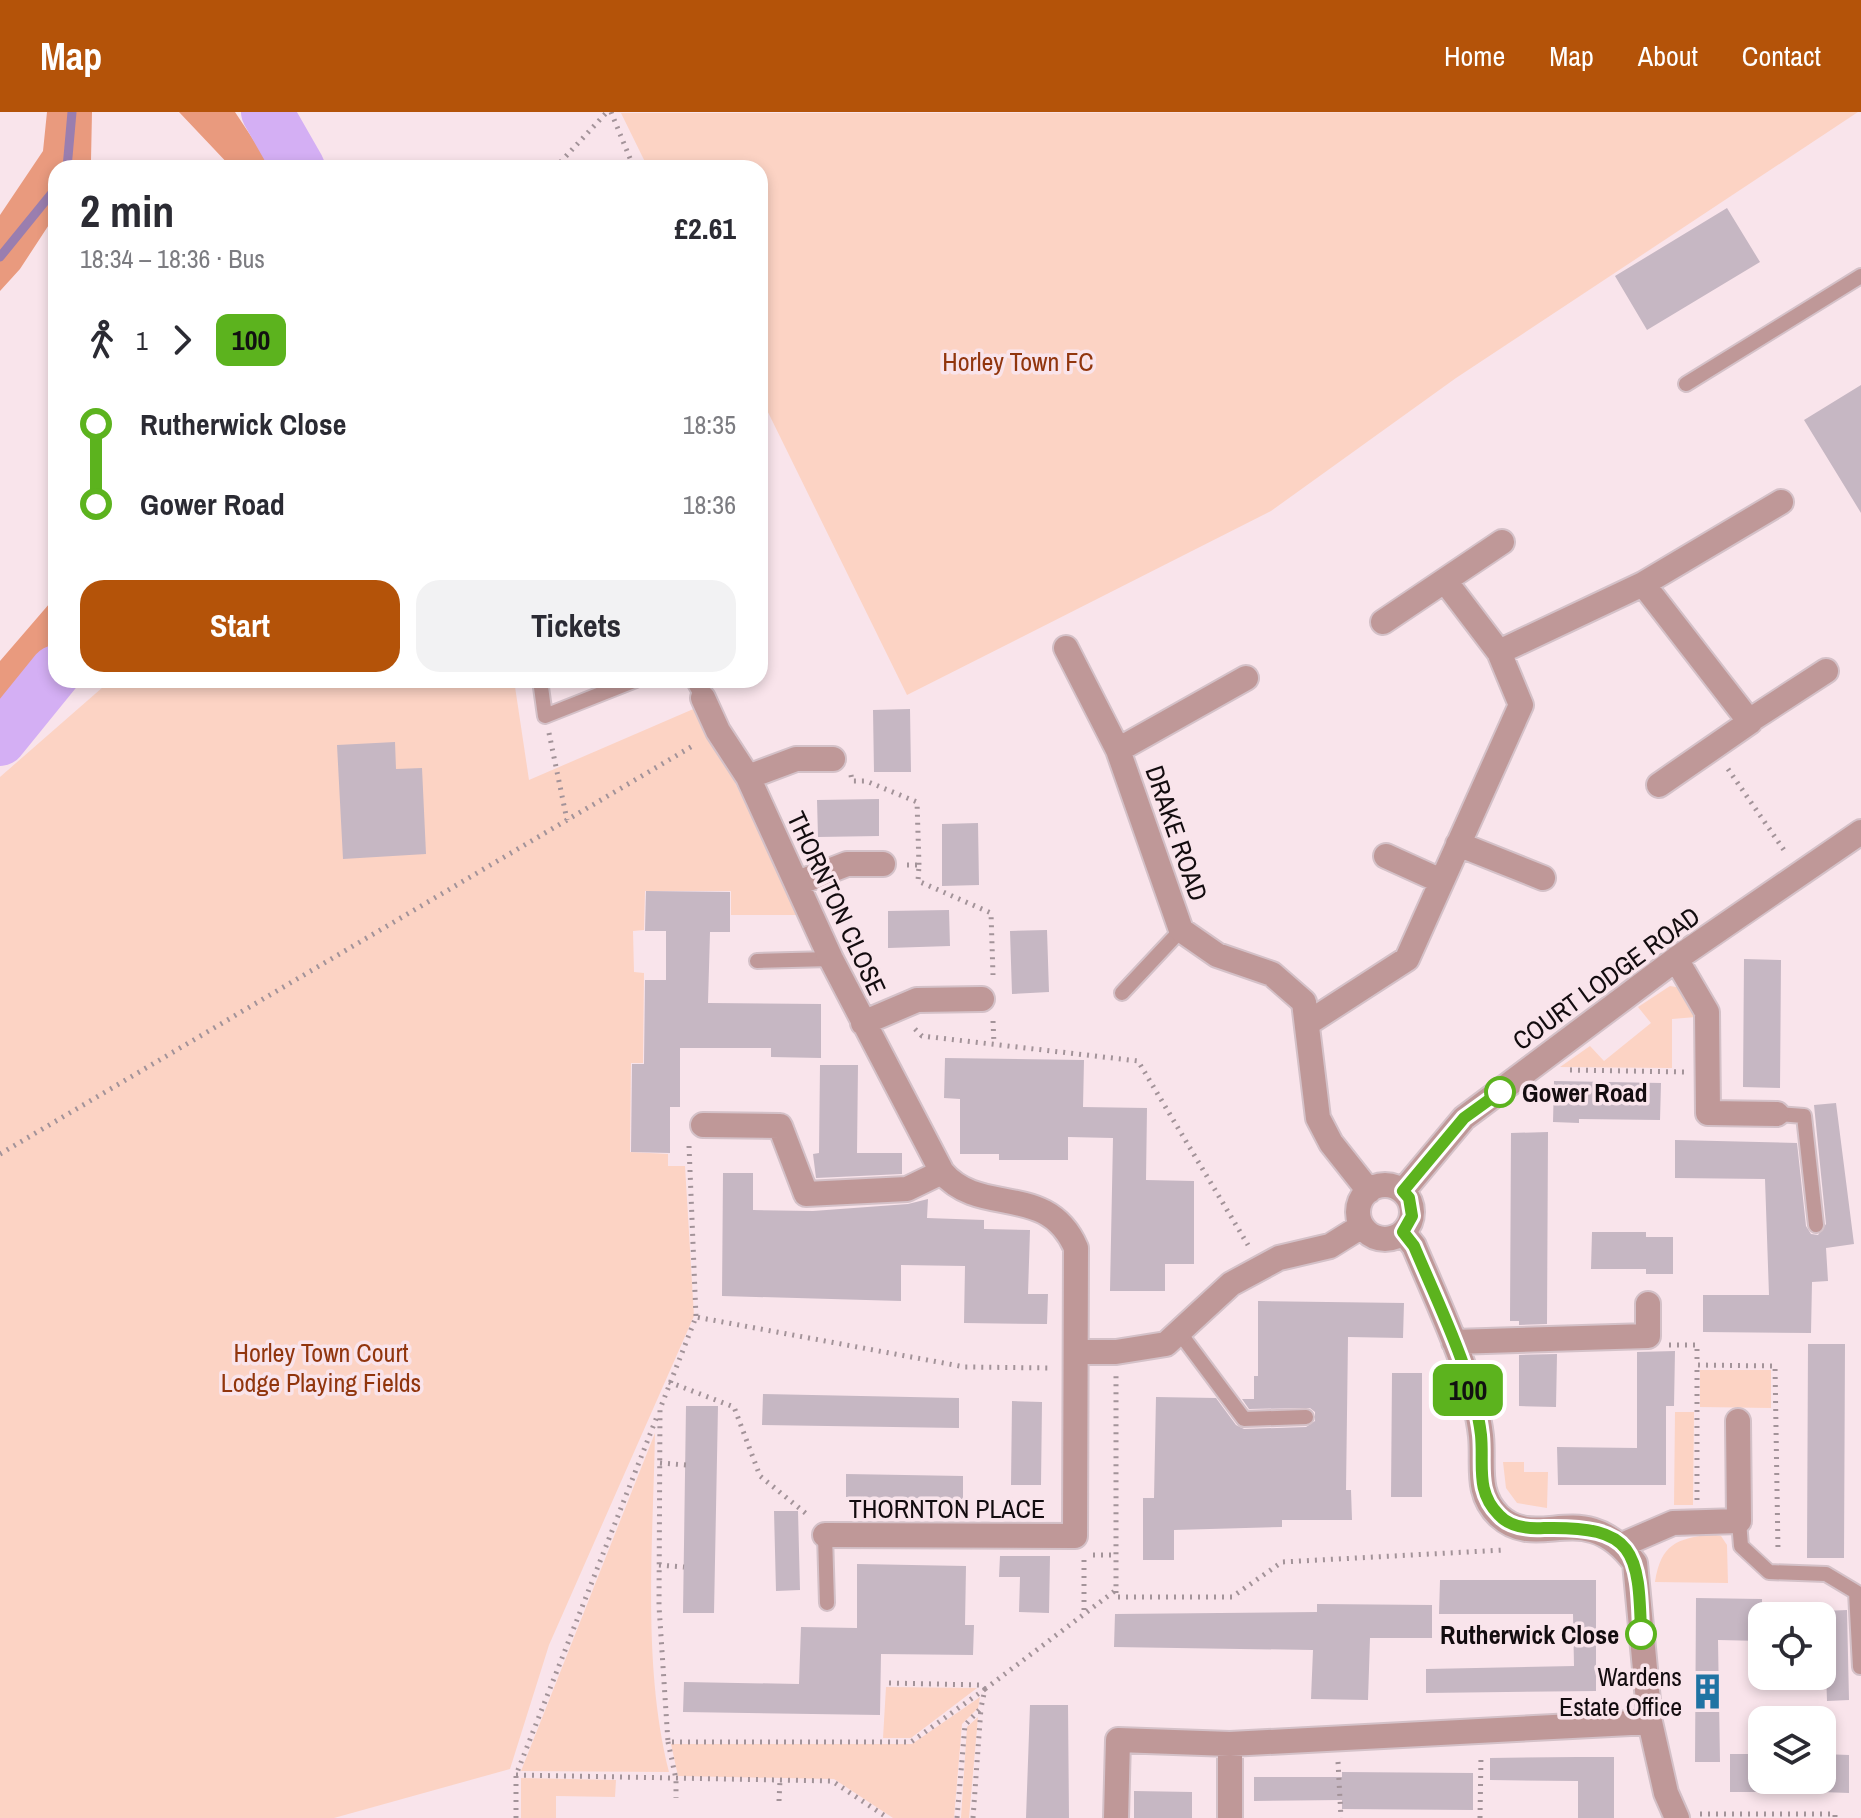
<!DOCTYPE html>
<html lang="en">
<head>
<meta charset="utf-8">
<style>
	:root { --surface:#fff; --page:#f2f2f3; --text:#2b2b33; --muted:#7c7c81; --accent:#b45309 }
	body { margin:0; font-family:"Archivo Narrow",sans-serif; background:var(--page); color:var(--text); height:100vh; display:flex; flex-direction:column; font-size:30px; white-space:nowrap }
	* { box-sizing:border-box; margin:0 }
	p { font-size:26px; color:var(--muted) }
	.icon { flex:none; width:44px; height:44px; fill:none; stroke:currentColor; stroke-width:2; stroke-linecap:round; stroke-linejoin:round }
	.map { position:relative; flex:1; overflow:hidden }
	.drawer { position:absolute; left:48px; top:48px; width:720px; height:528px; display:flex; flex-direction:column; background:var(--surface); border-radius:24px; box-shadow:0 4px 12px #0003 }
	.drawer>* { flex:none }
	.badge { padding:0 16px; border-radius:12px; font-size:28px; line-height:52px }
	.tools { position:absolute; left:1748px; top:1490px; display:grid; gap:16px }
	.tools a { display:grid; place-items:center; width:88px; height:88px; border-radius:16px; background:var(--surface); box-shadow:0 4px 12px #0003; font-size:40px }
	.map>.badge { position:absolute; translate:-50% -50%; box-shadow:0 0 0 4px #fff }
	.legs { display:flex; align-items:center; gap:12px; height:88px; padding:0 32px; font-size:26px }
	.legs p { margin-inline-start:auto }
	.overview { display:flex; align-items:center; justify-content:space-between; height:136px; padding:0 32px }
	h1 { font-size:44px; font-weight:700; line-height:60px }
	.cta { display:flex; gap:16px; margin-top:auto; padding:16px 32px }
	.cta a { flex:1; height:92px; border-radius:24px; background:var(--accent); color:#fff; font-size:32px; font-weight:700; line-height:92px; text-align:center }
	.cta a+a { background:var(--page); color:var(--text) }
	ul { padding:0 32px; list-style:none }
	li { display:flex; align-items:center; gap:28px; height:80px; font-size:30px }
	li i { display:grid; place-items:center; width:12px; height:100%; margin:0 10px; background:currentColor }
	li i::after { content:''; width:20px; height:20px; margin:-10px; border:6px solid; border-radius:50%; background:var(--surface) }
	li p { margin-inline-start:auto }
	li:first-child i { background:linear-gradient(#0000 50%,currentColor 0) }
	li:last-child i { background:linear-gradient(currentColor 50%,#0000 0) }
	header { display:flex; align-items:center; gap:48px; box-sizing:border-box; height:112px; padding:0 40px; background:var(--accent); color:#fff }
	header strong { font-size:38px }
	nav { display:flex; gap:44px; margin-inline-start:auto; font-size:28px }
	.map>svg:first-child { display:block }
	.green { fill:#fcd3c4 }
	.forest { fill:#e99a7e }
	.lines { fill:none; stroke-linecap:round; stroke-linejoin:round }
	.stream { stroke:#9a7eaf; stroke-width:9 }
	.river { stroke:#d4aff4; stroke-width:52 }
	.building { fill:#c6b7c3 }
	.lane-casing { stroke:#d4c1c8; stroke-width:18 }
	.street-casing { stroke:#d4c1c8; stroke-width:28 }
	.path { stroke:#a39399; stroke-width:5; stroke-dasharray:2 6; stroke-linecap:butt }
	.lane { stroke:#bf9898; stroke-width:14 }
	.street { stroke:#bf9898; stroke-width:24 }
	.line-1-casing { stroke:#fff; stroke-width:18 }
	.line-1 { stroke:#5cb31e; stroke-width:12 }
	.stop-1-dot { fill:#fff; stroke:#5cb31e; stroke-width:4 }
	.labels { text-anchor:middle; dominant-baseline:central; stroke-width:7; stroke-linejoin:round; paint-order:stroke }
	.park-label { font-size:26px; fill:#91350d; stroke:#f9e4eb }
	.street-label { font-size:26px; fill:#130c0f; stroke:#f9e4eb }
	.stop-label { font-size:26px; font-weight:bold; fill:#130c0f; stroke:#f9e4eb; text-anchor:start }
	.poi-label { font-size:26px; fill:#130c0f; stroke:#f9e4eb; text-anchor:end }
</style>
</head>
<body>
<header>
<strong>Map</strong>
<nav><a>Home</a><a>Map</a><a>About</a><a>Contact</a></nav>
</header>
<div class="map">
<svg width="1861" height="1706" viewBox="0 0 1861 1706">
	<rect width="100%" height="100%" fill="#f9e4eb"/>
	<path class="green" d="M1858,0L1456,266L1271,399L907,583L760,284V56H648L621,1Z
		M111,568H514L529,668L698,595L800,803H731V779H645L644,818L633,819L634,860L644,861L643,951H631L630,1040L668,1042V1054H685L694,1204L549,1533L510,1657L334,1706H0V665Z
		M1670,874L1682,876L1696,893V905L1672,907V956L1560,955L1590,934L1604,949L1651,911L1638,895Z
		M1700,1258H1771V1296L1700,1295Z
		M1675,1300H1694L1693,1393H1674Z
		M655,1321C653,1430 642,1554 669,1660L521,1659Z
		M1503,1350H1524V1360H1548L1547,1396L1517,1391L1506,1376Z
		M1712,1422L1721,1424L1727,1433L1728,1471L1655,1470C1661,1432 1676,1427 1712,1422Z
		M886,1575L977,1576L911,1626H883Z
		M980,1585L978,1596L962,1612L954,1706H893L834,1667L678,1664L671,1632H912Z
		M978,1605L969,1706H961L967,1615Z
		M521,1666L616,1668L615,1685L556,1684V1706H521Z"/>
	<path class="forest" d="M47,0H92L91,48L86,56H56V102L20,157L0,179V103L43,39Z
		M179,0H235L272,56H232Z
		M56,484V527L0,590V549Z"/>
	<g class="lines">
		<path class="stream" d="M67,56L72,0
			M0,145L56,76"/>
		<path class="river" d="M267,0L299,56
			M0,628L56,559"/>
	</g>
	<path class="building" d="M1727,96L1760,150L1647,218L1615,164Z
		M1861,273V401L1804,308Z
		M910,597L911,660H874L873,598Z
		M395,630L396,657L422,656L426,742L343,747L337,633Z
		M879,687V724L818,725L817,688Z
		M978,711L979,773L942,774V712Z
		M646,779L730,780V820H710L708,891L821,892V946L771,945V936H680V995H670V1041L631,1040L632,952H644L645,868H666V819H645Z
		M949,798L950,834L888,836V799Z
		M1047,818L1049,880L1012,882L1010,819Z
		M1744,847L1781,848L1780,976L1743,975Z
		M945,946L1084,948L1083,995L1147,996L1146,1068L1194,1069V1152H1165V1179H1110L1113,1026L1068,1025V1048H999V1042H960V987L944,986Z
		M820,953H858L857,1041H902V1062L816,1066L813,1042L819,1041Z
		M1554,969L1661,971L1660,1008L1579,1007V1011L1553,1010Z
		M1836,991L1854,1132L1826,1136L1828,1169L1812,1170L1811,1221L1703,1220V1183H1769L1765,1067L1675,1066V1028L1797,1031L1806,1114L1811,1122L1818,1123L1826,1112L1814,993Z
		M1548,1020L1547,1212L1519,1213V1209H1510L1511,1021Z
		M723,1061H753V1098L813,1099L908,1092L928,1087L927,1106L984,1108V1117L1030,1118L1028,1182H1048L1047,1212L964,1211L965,1154L901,1153V1189L722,1184Z
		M1592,1120H1646V1125H1673V1162H1646V1157H1591Z
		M1258,1189L1404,1191L1403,1226L1348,1225L1346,1378H1351L1352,1408H1282V1415L1174,1418V1448H1143V1386H1154L1156,1285L1216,1286L1236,1313L1244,1317L1306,1315L1315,1309V1300L1310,1296L1249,1297L1242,1287H1254V1264H1258Z
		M1808,1232H1845L1844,1446H1807Z
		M1675,1239L1674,1294H1666V1373H1558L1557,1335L1637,1336V1240Z
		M1557,1242L1556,1295L1519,1294V1243Z
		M1392,1261H1422V1385H1391Z
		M763,1282L959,1286V1316L762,1313Z
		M1012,1289L1042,1290L1041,1373H1011Z
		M686,1294H718L714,1501H683Z
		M846,1362L963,1364V1387L846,1385Z
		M774,1399H798L800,1478L776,1479Z
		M1000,1444H1050L1049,1501L1019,1500L1020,1465H999Z
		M857,1452L966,1454L965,1513H974L973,1543L881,1542L880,1603L683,1600L684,1570L799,1572L801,1515L857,1516Z
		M1440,1468H1596V1579L1426,1581V1557L1574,1554L1573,1502H1439Z
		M1696,1486L1762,1487V1529L1718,1528L1720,1650H1695Z
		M1317,1492L1432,1493V1526H1370L1368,1588L1311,1587L1313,1538L1114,1535L1115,1502L1317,1500Z
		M1847,1498L1849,1588L1827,1589L1824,1499Z
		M1030,1593H1068L1069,1706H1026Z
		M1730,1642H1762V1680H1730Z
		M1822,1642L1849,1643V1681L1822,1680Z
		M1578,1645H1614V1706H1578V1669L1490,1668V1646Z
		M1342,1660L1473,1661V1698L1342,1697V1688L1254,1689V1665H1342Z
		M1134,1679L1192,1680V1706H1134Z"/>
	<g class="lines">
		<defs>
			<path id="lane" d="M1686,272L1861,164
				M540,568L545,604L636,568
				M693,568L703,586
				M757,849L831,847
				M1122,881L1181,818
				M1777,1002L1804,1004L1816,1113
				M1179,1220L1244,1307L1306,1305
				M1739,1409L1741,1434L1769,1460L1826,1462L1856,1480L1860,1555
				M825,1423L827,1491"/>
			<path id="street" d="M1445,469L1499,540
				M1643,472L1750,610L1659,673
				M1383,510L1502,430
				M1066,536L1118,638L1181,818L1217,843L1272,862L1304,890L1318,1006L1331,1031L1369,1079
				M703,586L718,619L748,665L831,847L942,1060C981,1106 1047,1069 1076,1136L1075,1424L825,1423
				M1749,609L1826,559
				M1118,638L1246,566
				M748,665L796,647H833
				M1458,732L1543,766
				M1386,744L1441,769
				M798,771L847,752H883
				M1676,847L1707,900L1708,1001L1777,1002
				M863,911L917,888L982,887
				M1308,911L1407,847L1521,593L1499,540L1643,472L1781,390
				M703,1013L780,1014L806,1082L907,1077L942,1060
				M1358 1100a27 27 0 1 1 54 0a27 27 0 1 1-54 0Z
				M1403,1079L1464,1006L1676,847L1861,720
				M1403,1120L1414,1134C1436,1187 1475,1267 1481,1324C1484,1353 1475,1381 1499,1404C1539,1441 1585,1383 1635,1451L1650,1610L1666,1681L1677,1706
				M1454,1230L1648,1224V1192
				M1078,1240H1116L1166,1232L1231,1172L1279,1146L1330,1134L1362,1114
				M1622,1433L1673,1411L1739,1409L1738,1309
				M1116,1706L1118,1628L1230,1632L1650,1610
				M1230,1706V1632"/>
		</defs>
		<use href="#lane" class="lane-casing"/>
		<use href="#street" class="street-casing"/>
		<path class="path" d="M611,0L634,56
			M555,56L607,0
			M549,621L567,708
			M1728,657L1786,741
			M851,663L852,669H866L917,690L919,753
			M907,753H919L918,769L991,801L993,863
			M993,909L994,932
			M915,917L922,924L1138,949L1248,1133
			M1570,958L1684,960
			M689,1034L696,1205
			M0,1042L696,632
			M1669,1233H1697V1253
			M669,1270L734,1295L760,1364L809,1404
			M660,1351L686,1353
			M1697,1388V1253L1775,1254L1778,1439
			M1093,1443H1116
			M1084,1448V1502
			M659,1453L684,1455
			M1116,1479V1485H1232L1282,1450L1504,1438
			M889,1571L981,1573L985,1577
			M985,1577L911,1630H668L659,1494L660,1297L696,1205L965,1255L1053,1256
			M668,1630L676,1667V1686
			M1338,1650L1341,1706
			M516,1663L832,1669L888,1706
			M779,1689L780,1668
			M1700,1702H1835V1706
			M516,1706V1663L658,1302
			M957,1706L965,1613L981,1596L985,1577L1116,1478V1264
			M973,1706L981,1596
			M1480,1706L1481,1644"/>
		<use href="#lane" class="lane"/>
		<use href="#street" class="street"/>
	</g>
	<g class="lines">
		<defs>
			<path id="line-1" d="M1500,980L1464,1006L1403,1079L1409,1086L1412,1104L1403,1120L1414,1134C1437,1189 1474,1263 1481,1323C1484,1353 1475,1379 1499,1403C1510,1415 1528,1417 1544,1416C1635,1414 1639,1439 1641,1522"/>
		</defs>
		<use href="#line-1" class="line-1-casing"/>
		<use href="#line-1" class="line-1"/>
	</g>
	<defs>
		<symbol id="building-bare" viewBox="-9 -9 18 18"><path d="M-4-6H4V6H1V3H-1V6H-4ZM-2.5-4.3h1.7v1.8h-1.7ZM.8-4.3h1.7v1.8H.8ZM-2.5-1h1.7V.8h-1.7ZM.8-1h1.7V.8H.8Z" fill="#1f73a3" stroke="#f9e4eb" stroke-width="2.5" paint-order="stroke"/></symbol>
	</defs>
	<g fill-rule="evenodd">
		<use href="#building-bare" x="1682" y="1554" width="51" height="51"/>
	</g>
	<g class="stop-1-dot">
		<circle cx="1500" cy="980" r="14"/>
		<circle cx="1641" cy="1522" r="14"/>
	</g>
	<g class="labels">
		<g class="park-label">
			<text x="1018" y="249">Horley Town FC</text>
			<text x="321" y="1240">Horley Town Court<tspan x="321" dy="30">Lodge Playing Fields</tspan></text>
		</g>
		<g class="street-label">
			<text transform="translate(1177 721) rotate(71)">DRAKE ROAD</text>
			<text transform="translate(837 791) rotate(65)">THORNTON CLOSE</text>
			<text transform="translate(1606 866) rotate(-36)">COURT LODGE ROAD</text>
			<text x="947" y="1396">THORNTON PLACE</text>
		</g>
		<g class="stop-label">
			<text x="1522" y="980">Gower Road</text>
			<text x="1619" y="1522" text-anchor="end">Rutherwick Close</text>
		</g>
		<g class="poi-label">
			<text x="1682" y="1564">Wardens<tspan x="1682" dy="30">Estate Office</tspan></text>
		</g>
	</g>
</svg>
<div class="tools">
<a><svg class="icon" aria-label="locate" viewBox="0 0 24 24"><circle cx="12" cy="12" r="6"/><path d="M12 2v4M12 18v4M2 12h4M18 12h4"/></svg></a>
<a><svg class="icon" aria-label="layers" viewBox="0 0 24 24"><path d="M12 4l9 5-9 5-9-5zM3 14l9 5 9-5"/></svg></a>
</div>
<b class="badge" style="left:1468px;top:1278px;background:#5cb31e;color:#111">100</b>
<section class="drawer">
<div class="overview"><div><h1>2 min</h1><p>18:34 – 18:36 · Bus</p></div><b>£2.61</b></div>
<div class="legs"><svg class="icon" aria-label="walk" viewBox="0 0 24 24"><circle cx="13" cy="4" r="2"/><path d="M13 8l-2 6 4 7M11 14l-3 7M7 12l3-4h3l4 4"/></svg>1<svg class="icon" aria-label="forward" viewBox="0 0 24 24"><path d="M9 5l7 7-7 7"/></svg><b class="badge" style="background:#5cb31e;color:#111">100</b></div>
<ul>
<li><i style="color:#5cb31e"></i><b>Rutherwick Close</b><p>18:35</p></li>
<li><i style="color:#5cb31e"></i><b>Gower Road</b><p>18:36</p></li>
</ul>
<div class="cta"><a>Start</a><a>Tickets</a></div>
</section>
</div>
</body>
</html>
